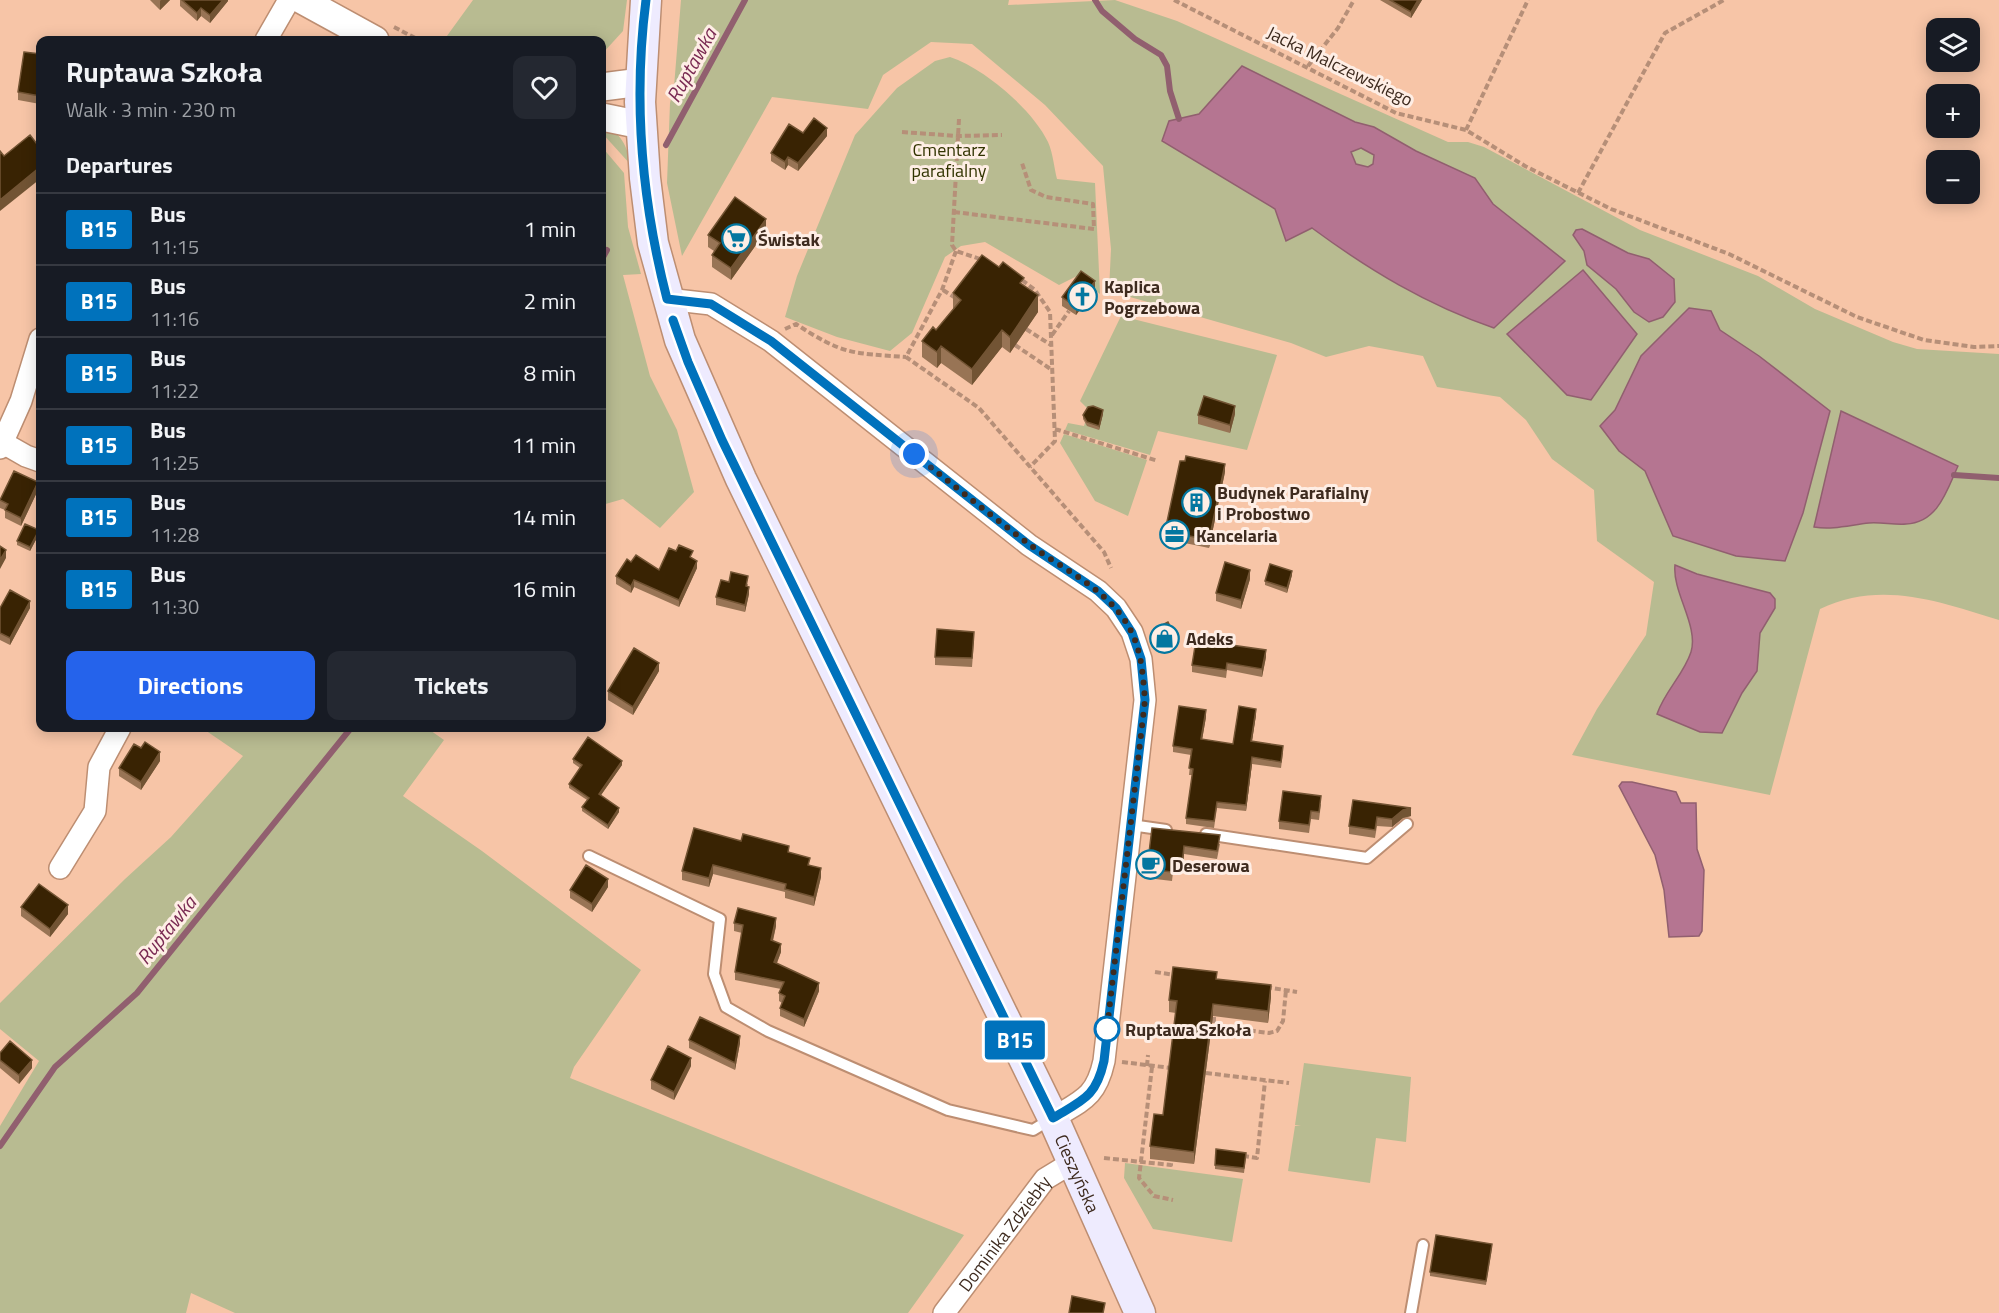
<!DOCTYPE html>
<html lang="en">
<head>
<meta charset="utf-8">
<style>
	:root { --surface:#171b24; --page:#242831; --text:#f1f3f6; --muted:#9ea1a6; --line:#363941; --accent:#2563eb }
	body { margin:0; font-family:"Titillium Web",sans-serif; background:var(--page); color:var(--text); height:100vh; display:flex; flex-direction:column; font-size:22px; white-space:nowrap }
	* { box-sizing:border-box; margin:0 }
	p { font-size:20px; color:var(--muted) }
	.icon { flex:none; width:33px; height:33px; fill:none; stroke:currentColor; stroke-width:2; stroke-linecap:round; stroke-linejoin:round }
	.map { position:relative; flex:1; overflow:hidden }
	.side { position:absolute; left:36px; top:36px; width:570px; height:696px; display:flex; flex-direction:column; background:var(--surface); border-radius:12px; box-shadow:0 3px 15px #0003 }
	.side>* { flex:none }
	.badge { padding:0 12px; border-radius:4px; font-size:21px; line-height:39px }
	.fabs { position:absolute; left:1926px; top:18px; display:grid; gap:12px }
	.fabs a { display:grid; place-items:center; width:54px; height:54px; border-radius:12px; background:var(--surface); box-shadow:0 3px 15px #0003; font-size:30px }
	.you { position:absolute; width:30px; height:30px; margin:-15px; border:4px solid #fff; border-radius:50%; background:#1a73e8; box-shadow:0 0 0 9px #1a73e833 }
	.map>.badge { position:absolute; translate:-50% -50%; box-shadow:0 0 0 3px #fff }
	h2 { padding:0 30px; font-size:22px; line-height:54px }
	.round { display:grid; place-items:center; flex:none; width:63px; height:63px; border-radius:12px; background:var(--page) }
	.head { display:flex; align-items:center; justify-content:space-between; height:102px; padding:0 30px }
	h1 { font-size:28px; font-weight:700; line-height:45px }
	.primary-button { display:flex; gap:12px; margin-top:auto; padding:12px 30px }
	.primary-button a { flex:1; height:69px; border-radius:12px; background:var(--accent); color:#fff; font-size:24px; font-weight:700; line-height:69px; text-align:center }
	.primary-button a+a { background:var(--page); color:var(--text) }
	ul { padding:0; list-style:none }
	li { display:flex; align-items:center; gap:18px; height:72px; padding:0 30px; border-top:2px solid var(--line) }
	li div { flex:1 }
	li b { display:block; font-size:22px }
	li em { font-style:normal }
	li .badge { min-width:66px; font-weight:700; text-align:center }
	.map>svg:first-child { display:block }
	.green { fill:#b8bb91 }
	.water { fill:#b57591; stroke:#915f6f; stroke-width:1.5; fill-rule:evenodd }
	.lines { fill:none; stroke-linecap:round; stroke-linejoin:round }
	.stream { stroke:#915f6f; stroke-width:6 }
	.service-casing { stroke:#bd8e72; stroke-width:14 }
	.minor-casing { stroke:#bd8e72; stroke-width:24 }
	.tertiary-casing { stroke:#bd8e72; stroke-width:30 }
	.secondary-casing { stroke:#bd8e72; stroke-width:33 }
	.path { stroke:#b68f78; stroke-width:4; stroke-dasharray:6 3; stroke-linecap:butt }
	.service { stroke:#fff; stroke-width:10 }
	.minor { stroke:#fff; stroke-width:21 }
	.tertiary { stroke:#fff; stroke-width:27 }
	.secondary { stroke:#eeebfe; stroke-width:30 }
	.wall { fill:#987455 }
	.shaded-wall { fill:#725434 }
	.building { fill:#392303; stroke:#725434; stroke-width:1.5 }
	.line-casing { stroke:#fff; stroke-width:14 }
	.line { stroke:#0072bc; stroke-width:9 }
	.walk { stroke:#3e2b1f; stroke-width:6; stroke-dasharray:0 10.8 }
	.stop-dot { fill:#fff; stroke:#0072bc; stroke-width:3 }
	.labels { text-anchor:middle; dominant-baseline:central; stroke-width:6; stroke-linejoin:round; paint-order:stroke }
	.street-label { font-size:18px; fill:#3e2b1f; stroke:#feeee5 }
	.park-label { font-size:18px; fill:#313300; stroke:#feeee5 }
	.poi-label { font-size:18px; font-weight:bold; fill:#3e2b1f; stroke:#feeee5; text-anchor:start }
	.stop-label { font-size:18px; font-weight:bold; fill:#3e2b1f; stroke:#feeee5; text-anchor:start }
	.water-label { font-size:20px; font-style:italic; fill:#7a2b53; stroke:#feeee5 }
</style>
</head>
<body>
<div class="map">
<svg width="1999" height="1313" viewBox="0 0 1999 1313">
	<rect width="100%" height="100%" fill="#f7c5a7"/>
	<path class="green" d="M473,0H627L623,31L602,54V40H444Z
		M681,0H1009L1008,5L1115,0L1177,21L1448,142H1468L1484,147L1640,230L1758,276L1815,309L1893,342L1917,349L1999,354V620C1938,601 1880,580 1820,609L1770,795L1572,755L1597,709L1646,635L1654,582L1597,541L1594,490L1552,459L1526,420L1500,397L1437,387L1423,356L1369,346L1326,357L1291,343L1109,291L1111,249L1103,166L1045,105L972,44L931,42L883,75L868,109L772,97L682,256L667,183L670,103L674,87Z
		M950,57C984,68 1033,110 1048,142C1053,153 1054,167 1057,179L1095,183L1100,294L1077,276L1059,285L985,242L961,246L945,257L912,333L890,351L837,337L785,317L797,276L855,135L897,88L935,61Z
		M602,125C621,132 627,146 631,165L602,133Z
		M602,147L624,173L628,227L641,274L623,275L650,376L677,430L694,492L660,528L623,499L602,505Z
		M1121,316L1277,355L1247,450L1158,431L1150,455L1065,430L1068,423L1084,426L1089,410L1080,401Z
		M1064,434L1147,460L1128,516L1095,501L1060,443Z
		M202,728H427L444,740L403,796L482,851L641,970L574,1067L570,1078L964,1235L908,1313H235L191,1293L186,1313H0V1126L39,1061L0,1029V1003L125,879L171,837L243,756Z
		M1304,1063L1411,1077L1406,1142L1376,1138L1370,1183L1288,1171L1295,1126H1301L1295,1125Z
		M1125,1163L1243,1179L1232,1242L1153,1229L1124,1178Z"/>
	<path class="water" d="M1242,66L1355,122L1374,127L1416,151L1475,178L1493,204L1565,261L1494,328C1427,305 1369,270 1312,228L1286,241L1275,209L1162,141L1169,121L1199,114ZM1361,148L1374,155L1373,164L1368,167L1356,164L1351,152Z
		M1582,229L1628,253L1649,259L1674,279L1675,302L1663,317L1649,322L1634,312L1616,289L1587,265L1584,251L1573,235L1576,230Z
		M1583,270L1637,334L1591,400L1567,395L1507,334Z
		M1689,308L1711,311L1720,330L1759,356L1830,411L1803,513L1785,561L1736,556L1673,536L1645,471L1619,451L1600,426L1615,410L1641,356Z
		M1841,411L1958,466C1947,490 1938,523 1906,524C1894,525 1881,522 1869,523C1850,525 1833,530 1814,527Z
		M1675,565L1697,574L1770,593L1775,599V608L1760,633L1757,671L1742,693L1722,733L1700,732L1657,714C1665,691 1684,674 1691,652C1699,626 1672,592 1675,565Z
		M1622,782H1632L1676,792L1681,803H1696L1697,849L1704,870L1702,931L1699,936L1669,937L1664,890L1655,855L1619,786Z"/>
	<g class="lines">
		<path class="stream" d="M1095,0L1102,11L1135,39L1161,55L1167,66L1170,91L1179,119
			M666,145L745,0
			M602,259L607,250
			M1954,475L1999,478
			M0,1146L55,1067L137,993L351,728"/>
		<defs>
			<path id="service" d="M1131,825L1166,830
				M1206,834L1367,858L1407,824
				M589,856L720,919L714,974L726,1007L768,1031L948,1110L1033,1130L1051,1119
				M1411,1313L1423,1245"/>
			<g id="minor">
				<path d="M266,40L289,0"/>
				<path d="M667,299L711,304L771,341L1029,545L1098,591L1116,608L1132,632L1141,659L1145,700L1104,1061C1096,1097 1083,1100 1053,1118"/>
				<path d="M3,443L26,456L40,461"/>
				<path d="M0,448L21,401L40,339"/>
				<path d="M60,868L95,811L99,767L120,728"/>
				<path id="s1" d="M944,1313L1045,1179L1073,1162"/>
			</g>
			<path id="tertiary" d="M302,0L375,40
				M602,87L641,82
				M602,117L641,125"/>
			<g id="secondary">
				<path id="s2" d="M646,0L640,102L645,178L653,243L680,340L741,479L1053,1118L1140,1313"/>
			</g>
		</defs>
		<use href="#service" class="service-casing"/>
		<use href="#minor" class="minor-casing"/>
		<use href="#tertiary" class="tertiary-casing"/>
		<use href="#secondary" class="secondary-casing"/>
		<path class="path" d="M1174,0L1396,113L1466,130L1525,166L1611,209L1729,254L1857,317L1924,340L1974,347L1999,346
			M394,27L419,40
			M1308,66L1338,28L1354,0
			M959,119L952,245L956,251L983,260
			M1466,130L1528,0
			M902,132L958,136L1002,135
			M1578,193L1665,33L1724,0
			M954,212L1094,229L1093,204L1046,197L1031,190L1022,163
			M956,251L942,290L906,357L979,408L1104,552L1111,568
			M1022,280L1035,290L1050,312L1055,441L1030,467
			M943,290L957,299
			M785,329L796,324C843,355 852,353 906,357
			M1026,329L1051,345
			M1052,335L1069,311
			M1015,345L1052,370
			M1055,429L1158,461
			M1155,972L1175,975
			M1266,987L1297,992
			M1214,1017V1026L1269,1033L1277,1031L1283,1021L1286,990
			M1122,1062L1171,1068
			M1147,1066L1148,1055
			M1152,1067L1139,1178L1154,1196L1173,1200
			M1206,1073L1289,1083
			M1243,1156L1257,1158L1265,1081
			M1104,1158L1171,1165V1161"/>
		<use href="#service" class="service"/>
		<use href="#minor" class="minor"/>
		<use href="#tertiary" class="tertiary"/>
		<use href="#secondary" class="secondary"/>
	</g>
	<path class="wall" d="M150,0H170L160,10Z
		M180,0H228V1L210,23L201,16L197,21L180,6Z
		M1380,0H1422L1411,18Z
		M40,54V104L18,100V92Z
		M803,133L827,136L798,171L788,165L785,170L771,161V153Z
		M766,231L731,280L712,267V255L714,251L708,247V235Z
		M999,267L1024,285L1038,312L1010,353L1002,347L972,385L941,363L937,368L922,357V341L936,330L953,309V293Z
		M1095,290L1076,315L1062,306V297Z
		M1103,414L1099,430L1087,426L1083,419V415Z
		M1235,414L1230,433L1198,424V415Z
		M1225,472L1209,548L1165,539V531Z
		M38,490L21,526L5,518V510L0,508V500Z
		M39,534L30,551L17,545V541Z
		M693,559L697,568L679,607L634,587L631,593L616,584V576L631,562L659,570Z
		M1292,575L1287,593L1265,585V581Z
		M1250,579L1241,609L1216,601V593Z
		M729,582L748,584L747,587L749,594L745,612L716,605V597Z
		M0,608H30L10,645L0,640Z
		M1154,629L1176,642L1162,649L1154,633Z
		M974,641L972,667L935,665V657Z
		M1266,657L1262,677L1227,670L1226,678L1192,672V665Z
		M659,671L633,715L608,700V691Z
		M1256,715L1252,741L1283,753L1281,768L1252,764L1246,811L1217,808L1214,828L1186,824V818L1192,775H1189L1191,755L1173,752V746L1206,717L1202,740L1233,744Z
		M573,759L622,765L601,795L619,812L608,829L582,811V807L587,800L569,788V784L580,768L573,763Z
		M160,761L141,790L119,776V768Z
		M1353,800L1411,816L1403,818L1392,827L1377,826L1375,838L1349,834V826Z
		M1321,804L1319,820L1311,819L1309,833L1279,829V821Z
		M1152,828L1220,844L1217,859L1184,854L1182,874L1173,872L1172,881L1147,878V869Z
		M741,841L789,853L810,865L821,877L814,906L785,898V892L713,874L709,887L682,880V871Z
		M608,887L592,912L570,898V890Z
		M21,907L68,914L50,937L21,916Z
		M734,923L776,926L773,941L781,952L777,963L819,991L804,1027L780,1016V1008L782,1003L779,1001V993L781,989L735,980V972L742,933L734,931Z
		M1217,979L1271,997L1268,1023L1213,1016L1194,1164L1150,1159V1146L1163,1115L1176,1013L1169,1012V1000Z
		M689,1040L740,1043L735,1070L689,1048Z
		M0,1053L32,1068L19,1084L0,1068Z
		M691,1066L674,1100L651,1089V1080Z
		M1246,1157L1244,1173L1215,1169V1165Z
		M1492,1248L1486,1285L1430,1276V1272Z"/>
	<path class="shaded-wall" d="M161,0H170L160,10V1Z
		M223,0H228V1L210,23V15Z
		M1418,0H1422L1411,18V12Z
		M201,8V16L197,21V13Z
		M827,128V136L798,171V163Z
		M788,157V165L785,170V162Z
		M40,167V179L0,211V200Z
		M766,219V231L731,280V268Z
		M1095,281V290L1076,315V307Z
		M1038,295V312L1010,353V337Z
		M1002,330V347L972,385V369Z
		M941,346V363L937,368V352Z
		M1235,406V414L1230,433V425Z
		M1103,410V414L1099,430V426Z
		M1225,464V472L1209,548V540Z
		M38,482V490L21,526V518Z
		M39,530V534L30,551V547Z
		M6,550V558L0,569V560Z
		M697,561V568L679,607V600Z
		M1250,570V579L1241,609V600Z
		M1292,571V575L1287,593V588Z
		M634,580V587L631,593V586Z
		M749,587V594L745,612V605Z
		M30,601V608L10,645V638Z
		M1176,638V642L1162,649V645Z
		M1266,650V657L1262,677V669Z
		M659,663V671L633,715V707Z
		M1256,709V715L1251,748V741Z
		M1206,710V717L1201,746V739Z
		M160,752V761L141,790V782Z
		M1252,757V764L1246,811V805Z
		M622,761V765L599,798V794Z
		M619,808V812L608,829V825Z
		M1411,808V816L1403,818L1392,827V819L1403,810Z
		M1184,846V854L1182,874V865Z
		M713,865V874L709,887V878Z
		M821,868V877L814,906V897Z
		M608,879V887L592,912V904Z
		M68,905V914L50,937V929Z
		M776,918V926L771,948V940Z
		M781,944V952L774,970V962Z
		M819,983V991L804,1027V1019Z
		M1271,985V997L1268,1023V1011Z
		M1213,1004V1016L1194,1164V1152Z
		M740,1036V1043L735,1070V1063Z
		M691,1058V1066L674,1100V1092Z
		M32,1060V1068L19,1084V1075Z"/>
	<path class="building" d="M182,0H223L210,15L201,8L197,13Z
		M1390,0H1418L1411,12Z
		M24,52L40,54V96L18,92Z
		M814,118L827,128L798,163L788,157L785,162L771,153L789,124L803,133Z
		M30,135L40,148V167L0,200V151L4,156Z
		M735,197L766,219L731,268L712,255L720,243L708,235Z
		M982,255L999,267L1003,262L1024,278L1020,283L1038,295L1010,337L1002,330L972,369L941,346L937,352L922,341L933,327L936,330L961,300L953,293Z
		M1081,271L1095,281L1076,307L1062,297Z
		M1204,396L1235,406L1230,425L1198,415Z
		M1093,406L1103,410L1099,426L1087,422L1083,415L1088,407Z
		M1186,456L1225,464L1209,540L1165,531L1180,461H1185Z
		M14,471L38,482L21,518L5,510L8,504L0,500Z
		M25,524L39,530L30,547L17,541Z
		M679,545L693,551L690,557L697,561L679,600L634,580L631,586L616,576L627,559L631,562L636,555L659,570L669,548L676,551Z
		M0,546L6,550L0,560Z
		M1225,562L1250,570L1241,600L1216,593Z
		M1270,564L1292,571L1287,588L1265,581Z
		M731,572L748,576L746,586L749,587L745,605L716,597L721,580L729,582Z
		M10,590L30,601L10,638L0,633V608Z
		M1168,622L1176,638L1162,645L1154,629Z
		M937,629L974,632L972,658L935,657Z
		M1196,640L1266,650L1262,669L1227,663L1226,670L1192,665Z
		M634,648L659,663L633,707L608,691Z
		M1179,706L1206,710L1201,739L1233,744L1239,706L1256,709L1251,741L1283,746L1281,762L1252,757L1246,805L1217,802L1214,821L1186,818L1193,769L1189,768L1192,749L1173,746Z
		M588,737L622,761L599,794L619,808L608,825L582,807L589,798L569,784L582,765L573,759Z
		M145,742L160,752L141,782L119,768L134,744L141,748Z
		M1283,791L1321,796L1319,812L1311,811L1309,825L1279,821Z
		M1353,800L1411,808L1403,810L1392,819L1377,817L1375,830L1349,826Z
		M694,828L741,841L743,834L789,846L788,852L810,858L808,865L821,868L814,897L785,889L786,884L713,865L709,878L682,871Z
		M1152,828L1220,835L1217,851L1184,846L1182,865L1173,864L1172,872L1147,869Z
		M586,865L608,879L592,904L570,890Z
		M39,884L68,905L50,929L21,907Z
		M738,908L776,918L771,940L781,944L774,962L819,983L804,1019L780,1008L785,996L779,993L784,982L735,972L743,925L734,923Z
		M1173,967L1217,972L1216,979L1271,985L1268,1011L1213,1004L1194,1152L1150,1146L1154,1114L1163,1115L1177,1001L1169,1000Z
		M700,1017L740,1036L735,1063L689,1040Z
		M10,1041L32,1060L19,1075L0,1060V1053Z
		M668,1046L691,1058L674,1092L651,1080Z
		M1216,1149L1246,1153L1244,1168L1215,1165Z
		M1436,1235L1492,1244L1486,1281L1430,1272Z
		M1072,1296L1105,1303L1103,1313H1069Z"/>
	<g class="lines">
		<defs>
			<path id="line" d="M646,0C633,100 642,202 667,299L711,304L771,341L1029,545L1098,591L1116,608L1132,633L1141,659L1145,700L1104,1061C1096,1097 1083,1100 1053,1118L722,440L688,362L673,320"/>
		</defs>
		<use href="#line" class="line-casing"/>
		<use href="#line" class="line"/>
		<path class="walk" d="M914,454C952,484 990,515 1029,544C1065,571 1112,591 1132,633C1142,654 1143,677 1145,700L1107,1029"/>
	</g>
	<defs>
		<symbol id="supermarket-ring" viewBox="-11 -11 22 22"><circle r="9.5" fill="#feeee5" stroke="#0377a0" stroke-width="1.5"/><path d="M-6-5.5h2.5l.6 2H6L4.5 2H-2.5L-4.4-4H-6ZM-1.5 3.2a1.3 1.3 0 1 0 .1 0ZM3 3.2a1.3 1.3 0 1 0 .1 0Z" fill="#0377a0"/></symbol>
		<symbol id="church-ring" viewBox="-11 -11 22 22"><circle r="9.5" fill="#feeee5" stroke="#0377a0" stroke-width="1.5"/><path d="M-1.2-6h2.4v3.5h3.3v2.4h-3.3V6h-2.4V-.1h-3.3v-2.4h3.3Z" fill="#0377a0"/></symbol>
		<symbol id="building-ring" viewBox="-11 -11 22 22"><circle r="9.5" fill="#feeee5" stroke="#0377a0" stroke-width="1.5"/><path d="M-4-6H4V6H1V3H-1V6H-4ZM-2.5-4.3h1.7v1.8h-1.7ZM.8-4.3h1.7v1.8H.8ZM-2.5-1h1.7V.8h-1.7ZM.8-1h1.7V.8H.8Z" fill="#0377a0"/></symbol>
		<symbol id="office-ring" viewBox="-11 -11 22 22"><circle r="9.5" fill="#feeee5" stroke="#0377a0" stroke-width="1.5"/><path d="M-6-3h4V-5.5h4V-3h4V5H-6ZM-1-4.5V-3h2v-1.5ZM-6 0V1H6V0Z" fill="#0377a0"/></symbol>
		<symbol id="shop-ring" viewBox="-11 -11 22 22"><circle r="9.5" fill="#feeee5" stroke="#0377a0" stroke-width="1.5"/><path d="M-5-2.5h2.3a2.7 3.5 0 0 1 5.4 0H5L5.5 6h-11ZM-1.5-2.5h3a1.5 2.3 0 0 0-3 0Z" fill="#0377a0"/></symbol>
		<symbol id="cafe-ring" viewBox="-11 -11 22 22"><circle r="9.5" fill="#feeee5" stroke="#0377a0" stroke-width="1.5"/><path d="M-5.5-4.5H6V0H3Q3 3.5 0 3.5H-2.5Q-5.5 3.5-5.5 0ZM3-3.2v2h1.7v-2ZM-6 4.5H4V6H-6Z" fill="#0377a0"/></symbol>
	</defs>
	<g fill-rule="evenodd">
		<use href="#supermarket-ring" x="720" y="222" width="33" height="33"/>
		<use href="#church-ring" x="1066" y="280" width="33" height="33"/>
		<use href="#building-ring" x="1180" y="486" width="33" height="33"/>
		<use href="#office-ring" x="1158" y="518" width="33" height="33"/>
		<use href="#shop-ring" x="1148" y="622" width="33" height="33"/>
		<use href="#cafe-ring" x="1134" y="848" width="33" height="33"/>
	</g>
	<circle class="stop-dot" cx="1107" cy="1029" r="12"/>
	<g class="labels">
		<g class="street-label">
			<text transform="translate(1340 66) rotate(26)">Jacka Malczewskiego</text>
			<text stroke="none"><textPath href="#s2" startOffset="1268">Cieszyńska</textPath></text>
			<text stroke="none"><textPath href="#s1" startOffset="100">Dominika Zdziebły</textPath></text>
		</g>
		<g class="park-label">
			<text x="949" y="149">Cmentarz<tspan x="949" dy="21">parafialny</tspan></text>
		</g>
		<g class="poi-label">
			<text x="758" y="239">Świstak</text>
			<text x="1104" y="286">Kaplica<tspan x="1104" dy="21">Pogrzebowa</tspan></text>
			<text x="1217" y="492">Budynek Parafialny<tspan x="1217" dy="21">i Probostwo</tspan></text>
			<text x="1196" y="535">Kancelaria</text>
			<text x="1186" y="638">Adeks</text>
			<text x="1172" y="865">Deserowa</text>
		</g>
		<g class="stop-label">
			<text x="1125" y="1029">Ruptawa Szkoła</text>
		</g>
		<g class="water-label">
			<text transform="translate(691 65) rotate(-61)">Ruptawka</text>
			<text transform="translate(166 930) rotate(-51)">Ruptawka</text>
		</g>
	</g>
</svg>
<div class="fabs">
<a><svg class="icon" aria-label="layers" viewBox="0 0 24 24"><path d="M12 4l9 5-9 5-9-5zM3 14l9 5 9-5"/></svg></a>
<a>+</a>
<a>−</a>
</div>
<div class="you" style="left:914px;top:454px"></div>
<b class="badge" style="left:1015px;top:1040px;background:#0072bc;color:#fff">B15</b>
<section class="side">
<div class="head"><div><h1>Ruptawa Szkoła</h1><p>Walk · 3 min · 230 m</p></div><a class="round"><svg class="icon" aria-label="heart" viewBox="0 0 24 24"><path d="M12 20l-8-8c-3-5 5-10 8-4 3-6 11-1 8 4z"/></svg></a></div>
<h2>Departures</h2>
<ul>
<li><span class="badge" style="background:#0072bc;color:#fff">B15</span><div><b>Bus</b><p>11:15</p></div><em>1 min</em></li>
<li><span class="badge" style="background:#0072bc;color:#fff">B15</span><div><b>Bus</b><p>11:16</p></div><em>2 min</em></li>
<li><span class="badge" style="background:#0072bc;color:#fff">B15</span><div><b>Bus</b><p>11:22</p></div><em>8 min</em></li>
<li><span class="badge" style="background:#0072bc;color:#fff">B15</span><div><b>Bus</b><p>11:25</p></div><em>11 min</em></li>
<li><span class="badge" style="background:#0072bc;color:#fff">B15</span><div><b>Bus</b><p>11:28</p></div><em>14 min</em></li>
<li><span class="badge" style="background:#0072bc;color:#fff">B15</span><div><b>Bus</b><p>11:30</p></div><em>16 min</em></li>
</ul>
<div class="primary-button"><a>Directions</a><a>Tickets</a></div>
</section>
</div>
</body>
</html>
